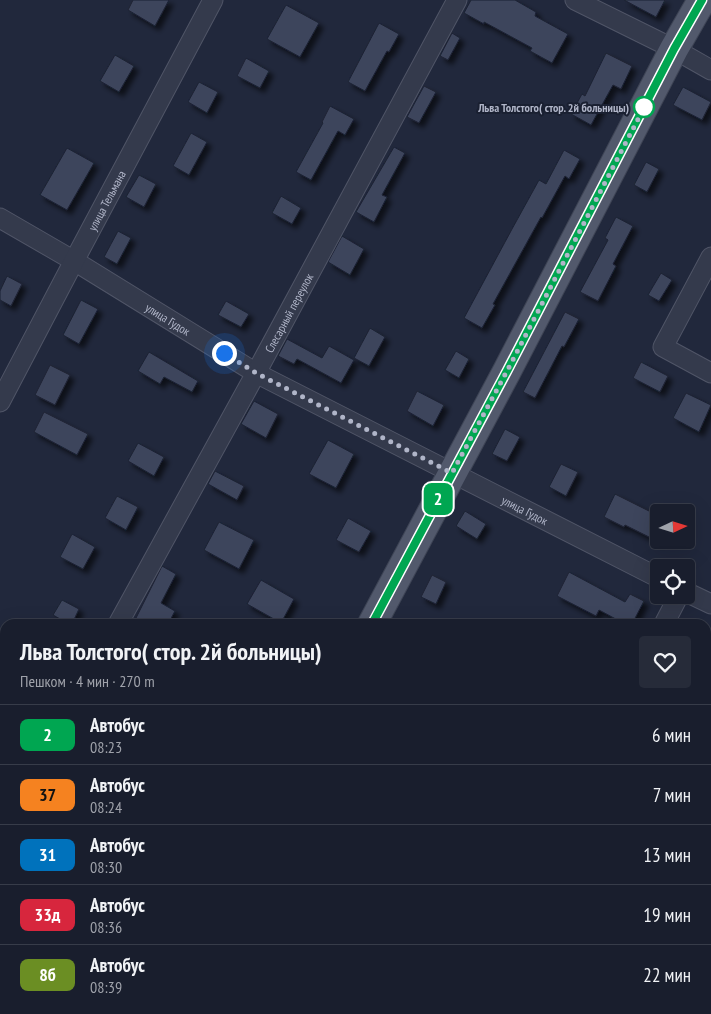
<!DOCTYPE html>
<html lang="ru">
<head>
<meta charset="utf-8">
<style>
	:root { --surface:#191e2d; --page:#262b39; --text:#f1f3f6; --muted:#9fa2aa; --line:#373c49 }
	body { margin:0; font-family:"PT Sans Narrow",sans-serif; background:var(--page); color:var(--text); height:100vh; display:flex; flex-direction:column; font-size:19px; white-space:nowrap }
	* { box-sizing:border-box; margin:0 }
	p { font-size:16px; color:var(--muted) }
	.icon { flex:none; width:28px; height:28px; fill:none; stroke:currentColor; stroke-width:2; stroke-linecap:round; stroke-linejoin:round }
	.map { position:relative; flex:1; overflow:hidden }
	.details { position:absolute; left:0px; top:619px; width:711px; height:396px; display:flex; flex-direction:column; background:var(--surface); border-radius:15px 15px 0 0; box-shadow:0 5px 20px #0002,0 0 0 1px var(--line) }
	.details>* { flex:none }
	.badge { padding:0 10px; border-radius:8px; font-size:18px; line-height:32px }
	.needle { width:32px; rotate:86deg }
	.controls { position:absolute; left:650px; top:504px; display:grid; gap:10px }
	.controls a { display:grid; place-items:center; width:45px; height:45px; border-radius:5px; background:var(--surface); box-shadow:0 5px 20px #0002,0 0 0 1px var(--line); font-size:25px }
	.you { position:absolute; width:25px; height:25px; margin:-12px; border:4px solid #fff; border-radius:50%; background:#1a73e8; box-shadow:0 0 0 8px #1a73e833 }
	.map>.badge { position:absolute; translate:-50% -50%; box-shadow:0 0 0 2px #fff }
	.round { display:grid; place-items:center; flex:none; width:52px; height:52px; border-radius:5px; background:var(--page) }
	.headline { display:flex; align-items:center; justify-content:space-between; height:85px; padding:0 20px }
	h1 { font-size:24px; font-weight:700; line-height:38px }
	ul { padding:0; list-style:none }
	li { display:flex; align-items:center; gap:15px; height:60px; padding:0 20px; border-top:1px solid var(--line) }
	li div { flex:1 }
	li b { display:block; font-size:19px }
	li em { font-style:normal }
	li .badge { min-width:55px; font-weight:700; text-align:center }
	.map>svg:first-child { display:block }
	.building { fill:#3c445c; stroke:#1c2233; filter:url(#shadow) }
	.lines { fill:none; stroke-linecap:round; stroke-linejoin:round }
	.minor-casing { stroke:#505567; stroke-width:21 }
	.primary-casing { stroke:#3e4455; stroke-width:30 }
	.minor { stroke:#343a4c; stroke-width:19 }
	.primary { stroke:#52596c; stroke-width:28 }
	.line-casing { stroke:#fff; stroke-width:11 }
	.line { stroke:#00a651; stroke-width:8 }
	.walk { stroke:#b0b5c8; stroke-width:5; stroke-dasharray:0 9 }
	.stop-dot { fill:#fff; stroke:#00a651; stroke-width:2.5 }
	.labels { text-anchor:middle; dominant-baseline:central; stroke-width:4; stroke-linejoin:round; paint-order:stroke }
	.stop-label { font-size:12px; font-weight:bold; fill:#b0b5c8; stroke:#1a2031; text-anchor:end }
	.street-label { font-size:12px; fill:#b0b5c8; stroke:#1a2031 }
</style>
</head>
<body>
<div class="map">
<svg width="711" height="1014" viewBox="0 0 711 1014">
	<defs>
		<filter id="shadow"><feDropShadow dx="4.5" dy="4.5" stdDeviation="2.5" flood-color="#0009"/></filter>
	</defs>
	<rect width="100%" height="100%" fill="#21283c"/>
	<path class="building" d="M133,0H169L155,26L128,10Z
		M471,0H515L536,12L535,16L568,34L552,63L530,51L532,48L484,22V24L464,13Z
		M624,0H665L656,17Z
		M286,5L319,23L300,57L267,39Z
		M379,23L399,34L389,52L387,51L365,91L348,82Z
		M452,33L460,38L448,60L440,56Z
		M606,53L632,66L621,89L613,85L591,125L571,114L582,94L585,96Z
		M115,55L134,66L119,92L100,81Z
		M246,58L269,71L260,88L237,76Z
		M199,82L218,92L207,113L188,102Z
		M424,86L436,92L419,123L407,117Z
		M683,87L711,102L702,120L673,105Z
		M330,106L354,119L345,135L338,131L311,180L296,172L323,123L322,122Z
		M191,133L207,142L189,175L173,166Z
		M394,147L405,153L382,195L387,197L374,222L356,212Z
		M67,148L94,163L67,210L40,195Z
		M564,150L580,159L569,179L565,176L542,218L541,217L493,304L495,305L482,328L464,318L512,229L539,180L546,184Z
		M646,162L659,169L647,192L634,185Z
		M139,175L156,184L144,207L126,197Z
		M281,196L301,208L292,224L272,213Z
		M616,217L633,226L613,264L616,266L598,301L580,292L608,240L605,238Z
		M118,231L131,238L117,264L104,257Z
		M342,236L364,249L350,275L328,262Z
		M661,273L672,280L659,301L648,295Z
		M7,276L22,284L11,306L0,300V291Z
		M81,300L98,309L79,344L63,335Z
		M226,301L249,314L241,327L218,315Z
		M565,312L579,319L564,347L562,346L535,398L523,392Z
		M370,328L385,337L369,366L354,358Z
		M287,339L322,358L329,346L354,360L341,383L297,359L294,364L278,356Z
		M456,351L469,359L459,378L445,370Z
		M149,352L198,381L192,392L164,377L160,384L138,371Z
		M641,362L668,376L660,392L633,378Z
		M50,365L70,375L55,405L35,395Z
		M417,391L444,405L433,426L407,411Z
		M686,393L711,405L699,432L673,418Z
		M254,401L278,414L266,438L241,424Z
		M44,412L88,434L77,455L34,432Z
		M505,429L520,437L507,461L492,454Z
		M328,440L354,454L336,488L309,474Z
		M138,443L164,457L154,476L128,461Z
		M561,464L578,472L566,496L549,487Z
		M215,471L244,486L237,500L208,484Z
		M615,494L659,516V542L625,525L624,527L604,517Z
		M117,496L138,507L126,530L105,518Z
		M465,511L486,524L477,539L456,526Z
		M348,518L371,531L359,552L336,540Z
		M219,522L254,540L239,569L204,550Z
		M72,534L95,547L83,569L60,557Z
		M162,566L176,574L161,603L175,611L168,624H133Z
		M569,572L625,602L630,594L644,601L632,624H625L599,610L596,616L557,596Z
		M432,575L446,582L436,604L421,597Z
		M261,580L294,599L281,623L247,604Z
		M62,600L79,609L72,624H69L53,615Z"/>
	<g class="lines">
		<defs>
			<g id="minor">
				<path d="M575,0L674,49L711,70"/>
				<path id="s1" d="M0,218L76,262L256,373L659,578"/>
				<path d="M711,257L663,347L711,373"/>
				<path id="s2" d="M0,402L74,261L213,0"/>
				<path d="M686,592L711,604"/>
				<path id="s3" d="M118,624L256,373L457,0"/>
				<path d="M664,624L679,595"/>
				<path d="M0,742L5,744"/>
				<path d="M706,893L711,884"/>
				<path d="M547,1010L555,1014"/>
				<path d="M647,1014L649,1010"/>
			</g>
			<path id="primary" d="M372,624L507,371L674,49L702,0
				M162,1014L165,1010"/>
		</defs>
		<use href="#minor" class="minor-casing"/>
		<use href="#primary" class="primary-casing"/>
		<use href="#minor" class="minor"/>
		<use href="#primary" class="primary"/>
	</g>
	<g class="lines">
		<defs>
			<path id="line" d="M372,624L507,371L674,49L702,0"/>
		</defs>
		<use href="#line" class="line-casing"/>
		<use href="#line" class="line"/>
		<path class="walk" d="M224,353L256,373L452,473L507,371L648,100L644,107"/>
	</g>
	<circle class="stop-dot" cx="644" cy="107" r="10"/>
	<g class="labels">
		<g class="stop-label">
			<text x="629" y="107">Льва Толстого( стор. 2й больницы)</text>
		</g>
		<g class="street-label">
			<text stroke="none"><textPath href="#s2" startOffset="228">улица Тельмана</textPath></text>
			<text stroke="none"><textPath href="#s3" startOffset="355">Слесарный переулок</textPath></text>
			<text stroke="none"><textPath href="#s1" startOffset="196">улица Гудок</textPath></text>
			<text stroke="none"><textPath href="#s1" startOffset="601">улица Гудок</textPath></text>
		</g>
	</g>
</svg>
<div class="controls">
<a><svg class="needle" viewBox="-14 -14 28 28"><path d="M0-13l5 13h-10z" fill="#e53935"/><path d="M0 13l5-13h-10z" fill="#9fa2aa"/></svg></a>
<a><svg class="icon" aria-label="locate" viewBox="0 0 24 24"><circle cx="12" cy="12" r="6"/><path d="M12 2v4M12 18v4M2 12h4M18 12h4"/></svg></a>
</div>
<div class="you" style="left:224px;top:353px"></div>
<b class="badge" style="left:438px;top:499px;background:#00a651;color:#fff">2</b>
<section class="details">
<div class="headline"><div><h1>Льва Толстого( стор. 2й больницы)</h1><p>Пешком · 4 мин · 270 m</p></div><a class="round"><svg class="icon" aria-label="heart" viewBox="0 0 24 24"><path d="M12 20l-8-8c-3-5 5-10 8-4 3-6 11-1 8 4z"/></svg></a></div>
<ul>
<li><span class="badge" style="background:#00a651;color:#fff">2</span><div><b>Автобус</b><p>08:23</p></div><em>6 мин</em></li>
<li><span class="badge" style="background:#f58220;color:#111">37</span><div><b>Автобус</b><p>08:24</p></div><em>7 мин</em></li>
<li><span class="badge" style="background:#0072bc;color:#fff">31</span><div><b>Автобус</b><p>08:30</p></div><em>13 мин</em></li>
<li><span class="badge" style="background:#d7263d;color:#fff">33д</span><div><b>Автобус</b><p>08:36</p></div><em>19 мин</em></li>
<li><span class="badge" style="background:#6b8e23;color:#fff">8б</span><div><b>Автобус</b><p>08:39</p></div><em>22 мин</em></li>
</ul>
</section>
</div>
</body>
</html>
